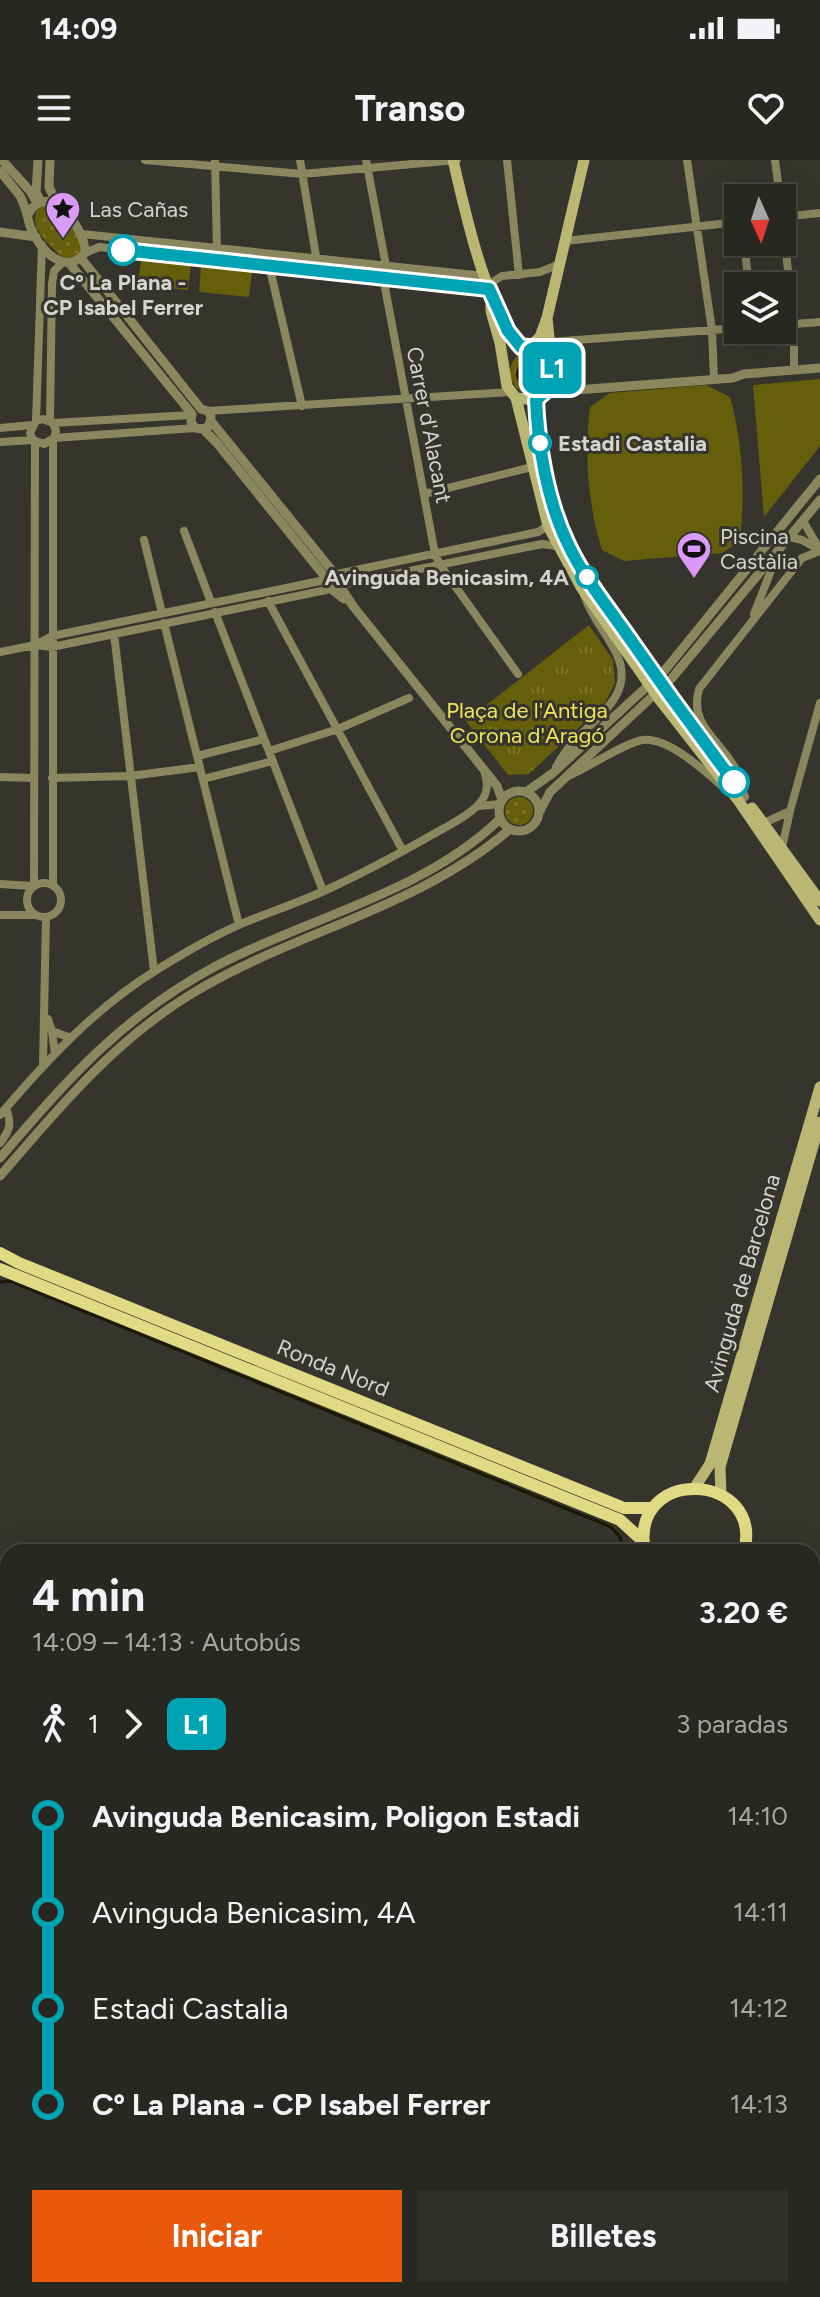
<!DOCTYPE html>
<html lang="es">
<head>
<meta charset="utf-8">
<style>
	:root { --surface:#282822; --page:#30302a; --text:#f1f3f6; --muted:#a5a6a5; --line:#444440; --accent:#ea580c }
	body { margin:0; font-family:Figtree,sans-serif; background:var(--page); color:var(--text); height:100vh; display:flex; flex-direction:column; font-size:30px; white-space:nowrap }
	* { box-sizing:border-box; margin:0 }
	p { font-size:26px; color:var(--muted) }
	.icon { flex:none; width:44px; height:44px; fill:none; stroke:currentColor; stroke-width:2; stroke-linecap:round; stroke-linejoin:round }
	.map { position:relative; flex:1; overflow:hidden }
	.panel { position:absolute; left:0px; top:1384px; width:820px; height:754px; display:flex; flex-direction:column; background:var(--surface); border-radius:24px 24px 0 0; box-shadow:0 8px 32px #0002,0 0 0 2px var(--line) }
	.panel>* { flex:none }
	.badge { padding:0 16px; border-radius:12px; font-size:28px; line-height:52px }
	.needle { width:52px; rotate:177deg }
	.fabs { position:absolute; left:724px; top:24px; display:grid; gap:16px }
	.fabs a { display:grid; place-items:center; width:72px; height:72px; border-radius:0px; background:var(--surface); box-shadow:0 8px 32px #0002,0 0 0 2px var(--line); font-size:40px }
	.map>.badge { position:absolute; translate:-50% -50%; box-shadow:0 0 0 4px #fff }
	.legs { display:flex; align-items:center; gap:12px; height:88px; padding:0 32px; font-size:26px }
	.legs p { margin-inline-start:auto }
	.head { display:flex; align-items:center; justify-content:space-between; height:136px; padding:0 32px }
	h1 { font-size:44px; font-weight:700; line-height:60px }
	.button { display:flex; gap:16px; margin-top:auto; padding:16px 32px }
	.button a { flex:1; height:92px; border-radius:0px; background:var(--accent); color:#fff; font-size:32px; font-weight:700; line-height:92px; text-align:center }
	.button a+a { background:var(--page); color:var(--text) }
	ul { padding:0 32px; list-style:none }
	li { display:flex; align-items:center; gap:28px; height:96px; font-size:30px }
	li i { display:grid; place-items:center; width:12px; height:100%; margin:0 10px; background:currentColor }
	li i::after { content:''; width:20px; height:20px; margin:-10px; border:6px solid; border-radius:50%; background:var(--surface) }
	li p { margin-inline-start:auto }
	li:first-child i { background:linear-gradient(#0000 50%,currentColor 0) }
	li:last-child i { background:linear-gradient(currentColor 50%,#0000 0) }
	.status { display:flex; justify-content:space-between; align-items:center; height:56px; padding:0 40px; background:var(--surface); direction:ltr }
	.status svg { height:22px; fill:currentColor }
	header { display:flex; justify-content:space-between; align-items:center; height:104px; padding:0 32px; background:var(--surface); font-size:36px; font-weight:700 }
	.map>svg:first-child { display:block }
	.grass { fill:url(#grass-dots) }
	.park { fill:url(#park-tufts) }
	.pitch { fill:#655f0b }
	.water { fill:url(#water-ripples) }
	.lines { fill:none; stroke-linecap:round; stroke-linejoin:round }
	.stream { stroke:#1c1900; stroke-width:3 }
	.minor { stroke:#8a875f; stroke-width:8 }
	.tertiary { stroke:#8a875f; stroke-width:9 }
	.secondary { stroke:#bab674; stroke-width:11 }
	.primary { stroke:#e0da84; stroke-width:12 }
	.secondary-bridge { stroke:#bab674; stroke-width:11 }
	.line-1-casing { stroke:#fff; stroke-width:18 }
	.line-1 { stroke:#00a3b4; stroke-width:12 }
	.stop-1-dot { fill:#fff; stroke:#00a3b4; stroke-width:4 }
	.labels { text-anchor:middle; dominant-baseline:central; stroke-width:6; stroke-linejoin:round; paint-order:stroke }
	.poi-label { font-size:22px; fill:#d5d5d0; stroke:#36352d; text-anchor:start }
	.stop-label { font-size:22px; font-weight:bold; fill:#d5d5d0; stroke:#36352d }
	.street-label { font-size:22px; fill:#d5d5d0; stroke:#36352d }
	.park-label { font-size:22px; fill:#efe45a; stroke:#36352d }
</style>
</head>
<body>
<div class="status"><b>14:09</b><svg viewBox="0 0 49 12"><path d="M0 12V9h3v3zM5 12V6h3v6zM10 12V3h3v9zM15 12V0h3v12zM26 1h20v11H26zM47 4h2v5h-2z"/></svg></div>
<header><svg class="icon" aria-label="menu" viewBox="0 0 24 24"><path d="M4 6h16M4 12h16M4 18h16"/></svg>Transo<svg class="icon" aria-label="heart" viewBox="0 0 24 24"><path d="M12 20l-8-8c-3-5 5-10 8-4 3-6 11-1 8 4z"/></svg></header>
<div class="map">
<svg width="820" height="2137" viewBox="0 0 820 2137">
	<defs>
		<pattern id="grass-dots" width="8" height="8" patternUnits="userSpaceOnUse" patternTransform="scale(2)"><rect width="8" height="8" fill="#655f0b"/><path d="M2 2h.1M6 6h.1" fill="none" stroke="#7a752e" stroke-width="1.8" stroke-linecap="round"/></pattern>
		<pattern id="park-tufts" width="24" height="20" patternUnits="userSpaceOnUse" patternTransform="scale(2)"><rect width="24" height="20" fill="#655f0b"/><path d="M3 7l-1-3M5 7V3M7 7l1-3M15 17l-1-3M17 17v-4M19 17l1-3" fill="none" stroke="#7a752e"/></pattern>
		<pattern id="water-ripples" width="26" height="14" patternUnits="userSpaceOnUse" patternTransform="scale(2)"><rect width="26" height="14" fill="#1c1900"/><path d="M2 4q2-2 4 0t4 0M15 11q2-2 4 0t4 0" fill="none" stroke="#3c3a24"/></pattern>
	</defs>
	<rect width="100%" height="100%" fill="#36352d"/>
	<path class="grass" d="M42,46H50C64,58 83,73 80,93L75,98H63C50,86 22,63 42,46Z
		M531,191C546,199 549,208 547,224L532,236C504,230 502,194 531,191Z
		M505 651a14 14 0 1 1 28 0a14 14 0 1 1-28 0Z"/>
	<path class="park" d="M589,465L613,500L615,523L605,543L529,614L508,615L466,561Z"/>
	<path class="pitch" d="M141,100L191,105L188,130L138,125Z
		M201,106L252,112L249,137L199,132Z
		M820,219V286L764,357L753,225Z
		M706,225L730,237C743,282 745,335 740,381L722,393L624,401L602,390C588,345 584,294 590,247L610,233Z"/>
	<path class="water" d="M516 214a12 12 0 1 1 24 0a12 12 0 1 1-24 0Z"/>
	<g class="lines">
		<path class="stream" d="M0,1122L10,1121L611,1367L620,1377L624,1392
			M812,1449L820,1452
			M812,1700L820,1694
			M812,1793H820
			M812,1848L820,1841
			M0,1877L8,1872
			M0,2050H8
			M448,2130L470,2137
			M540,2137L547,2130
			M646,2137L647,2130"/>
		<path class="minor" d="M145,0L302,14L457,0
			M215,0L217,91
			M300,0L317,102
			M366,0L386,106L383,117L435,394L440,405L518,514
			M507,0L519,115
			M687,0L712,170L714,219
			M775,0L780,38
			M782,57L794,164V210
			M782,57L820,53
			M82,74L485,116
			M565,81L738,62
			M744,82L749,126
			M85,93L99,87L489,129
			M269,105L302,246
			M488,125L502,116L540,112L560,104
			M782,165L820,162
			M550,182L738,168
			M208,251L511,232
			M36,261L42,85
			M50,261L52,124L54,111L61,104
			M53,263L191,255
			M0,268L32,265
			M54,278L195,268
			M53,280V725
			M0,282L33,280L44,284L54,278L56,271L53,263L43,259L36,261L30,273L33,280
			M424,334L532,307
			M803,361L820,390
			M184,371L211,442
			M790,377L802,380L818,389
			M144,380L162,453
			M337,414L538,372L548,366
			M341,425L542,384L557,386
			M268,441L403,691
			M215,452L323,731
			M754,454L772,408L774,397
			M164,463L239,765
			M114,474L154,811
			M35,485L52,487L331,429
			M0,492L35,485L52,476L325,420
			M269,591L338,569L409,538
			M197,596L264,579
			M556,607C562,596 569,586 578,577C601,554 634,532 617,495C607,473 592,459 584,435
			M568,616C587,608 626,582 643,580C668,577 705,611 723,627
			M0,617L34,618
			M52,618L130,616L200,607
			M203,619L273,601
			M745,637C742,629 741,620 737,612C723,581 688,567 699,529L802,398L820,391
			M479,646L500,644
			M764,663L790,651
			M782,688L790,651L820,543
			M27 740a17 17 0 1 1 34 0a17 17 0 1 1-34 0Z
			M0,724L33,726
			M34,725L35,281
			M0,755H36
			M48,859L52,871L71,878
			M52,871L55,894
			M43,906L46,757
			M0,955C45,902 95,848 155,811C182,794 211,777 241,764C269,752 298,743 326,730C359,715 391,698 423,680C438,671 468,657 479,644C489,633 488,623 484,610
			M0,983C10,970 12,964 6,948
			M812,1417L820,1420
			M812,1900L820,1892
			M812,1998L820,2001
			M812,2111L820,2114
			M697,2137L699,2130"/>
		<path class="tertiary" d="M2,0L30,31L37,43
			M38,0L36,32L40,40
			M50,0L49,27L57,44
			M0,11C7,20 14,28 20,36C26,47 27,56 30,66C38,88 65,118 85,93C86,69 49,19 29,53
			M0,72L36,77
			M81,98L201,249
			M70,104L192,254
			M544,235L563,231L733,218L744,214L820,208
			M192,254L191,262L195,268L203,269L209,266L211,257L208,251L201,249
			M211,261L334,413
			M203,269L216,282L326,418
			M340,426L353,446L497,626L502,640
			M333,430L340,426L341,419L334,413L326,418V425L344,439
			M499 651a20 20 0 1 1 40 0a20 20 0 1 1-40 0Z
			M526,632L553,613L665,510L820,319
			M540,651L550,632L672,518L820,340
			M0,998C66,920 124,855 216,806C309,757 422,734 500,659
			M0,1016C57,950 112,883 188,836C291,772 416,750 510,669"/>
		<path class="secondary" d="M453,0C467,58 483,140 521,187
			M491,135V151L500,183L507,226L516,238L536,240L551,226L553,217L547,158
			M530,186L540,177L547,158L584,0
			M516,238L548,366L581,427L644,517
			M536,240C538,285 548,342 567,383C589,429 623,470 651,511
			M668,534L723,608
			M660,540L738,640L820,760
			M752,648L820,741
			M695,1327L710,1304L820,927
			M721,1335L720,1307L820,962
			M387,2137L392,2130
			M408,2137L413,2130"/>
		<path class="primary" d="M0,1093L19,1103L624,1348H653
			M0,1109L620,1360L643,1381
			M645,1392C628,1305 765,1311 744,1392
			M812,1425L820,1429
			M812,1438L820,1441"/>
		<path class="secondary-bridge" d="M651,511L668,534
			M644,517L660,540"/>
	</g>
	<g class="lines">
		<defs>
			<path id="line-1" d="M123,90L489,129L508,171L521,187C535,185 543,191 552,202L551,226L536,240C538,286 547,340 567,382C581,413 603,441 623,469C659,521 696,572 734,622"/>
		</defs>
		<use href="#line-1" class="line-1-casing"/>
		<use href="#line-1" class="line-1"/>
	</g>
	<defs>
		<symbol id="sight-pin" viewBox="-11 -11 22 30"><path d="M0 17L-7.5 6A9.5 9.5 0 1 1 7.5 6Z" fill="#da9af7" stroke="#36352d"/><path d="M0-6L1.8-2.2L6-1.7L2.9 1.2L3.7 5.4L0 3.3L-3.7 5.4L-2.9 1.2L-6-1.7L-1.8-2.2Z" fill="#111"/></symbol>
		<symbol id="stadium-pin" viewBox="-11 -11 22 30"><path d="M0 17L-7.5 6A9.5 9.5 0 1 1 7.5 6Z" fill="#da9af7" stroke="#36352d"/><path d="M0-5a6.5 5 0 1 0 0 10a6.5 5 0 1 0 0-10ZM-3.5-1.8h7v3.6h-7Z" fill="#111"/></symbol>
	</defs>
	<g fill-rule="evenodd">
		<use href="#sight-pin" x="43" y="29" width="40" height="54"/>
		<use href="#stadium-pin" x="674" y="369" width="40" height="54"/>
	</g>
	<g class="stop-1-dot">
		<circle cx="123" cy="90" r="14"/>
		<circle cx="540" cy="283" r="10"/>
		<circle cx="587" cy="417" r="10"/>
		<circle cx="734" cy="622" r="14"/>
	</g>
	<g class="labels">
		<g class="poi-label">
			<text x="89" y="49">Las Cañas</text>
			<text x="720" y="376">Piscina<tspan x="720" dy="25">Castàlia</tspan></text>
		</g>
		<g class="stop-label">
			<text x="123" y="122">Cº La Plana -<tspan x="123" dy="25">CP Isabel Ferrer</tspan></text>
			<text x="558" y="283" text-anchor="start">Estadi Castalia</text>
			<text x="569" y="417" text-anchor="end">Avinguda Benicasim, 4A</text>
		</g>
		<g class="street-label">
			<text transform="translate(429 265) rotate(79)">Carrer d'Alacant</text>
			<text transform="translate(742 1123) rotate(-74)">Avinguda de Barcelona</text>
			<text transform="translate(333 1208) rotate(22)">Ronda Nord</text>
		</g>
		<g class="park-label">
			<text x="527" y="550">Plaça de l'Antiga<tspan x="527" dy="25">Corona d'Aragó</tspan></text>
		</g>
	</g>
</svg>
<div class="fabs">
<a><svg class="needle" viewBox="-14 -14 28 28"><path d="M0-13l5 13h-10z" fill="#e53935"/><path d="M0 13l5-13h-10z" fill="#a5a6a5"/></svg></a>
<a><svg class="icon" aria-label="layers" viewBox="0 0 24 24"><path d="M12 4l9 5-9 5-9-5zM3 14l9 5 9-5"/></svg></a>
</div>
<b class="badge" style="left:552px;top:208px;background:#00a3b4;color:#fff">L1</b>
<section class="panel">
<div class="head"><div><h1>4 min</h1><p>14:09 – 14:13 · Autobús</p></div><b>3.20 €</b></div>
<div class="legs"><svg class="icon" aria-label="walk" viewBox="0 0 24 24"><circle cx="13" cy="4" r="2"/><path d="M13 8l-2 6 4 7M11 14l-3 7M7 12l3-4h3l4 4"/></svg>1<svg class="icon" aria-label="forward" viewBox="0 0 24 24"><path d="M9 5l7 7-7 7"/></svg><b class="badge" style="background:#00a3b4;color:#fff">L1</b><p>3 paradas</p></div>
<ul>
<li><i style="color:#00a3b4"></i><b>Avinguda Benicasim, Poligon Estadi</b><p>14:10</p></li>
<li><i style="color:#00a3b4"></i><span>Avinguda Benicasim, 4A</span><p>14:11</p></li>
<li><i style="color:#00a3b4"></i><span>Estadi Castalia</span><p>14:12</p></li>
<li><i style="color:#00a3b4"></i><b>Cº La Plana - CP Isabel Ferrer</b><p>14:13</p></li>
</ul>
<div class="button"><a>Iniciar</a><a>Billetes</a></div>
</section>
</div>
</body>
</html>
